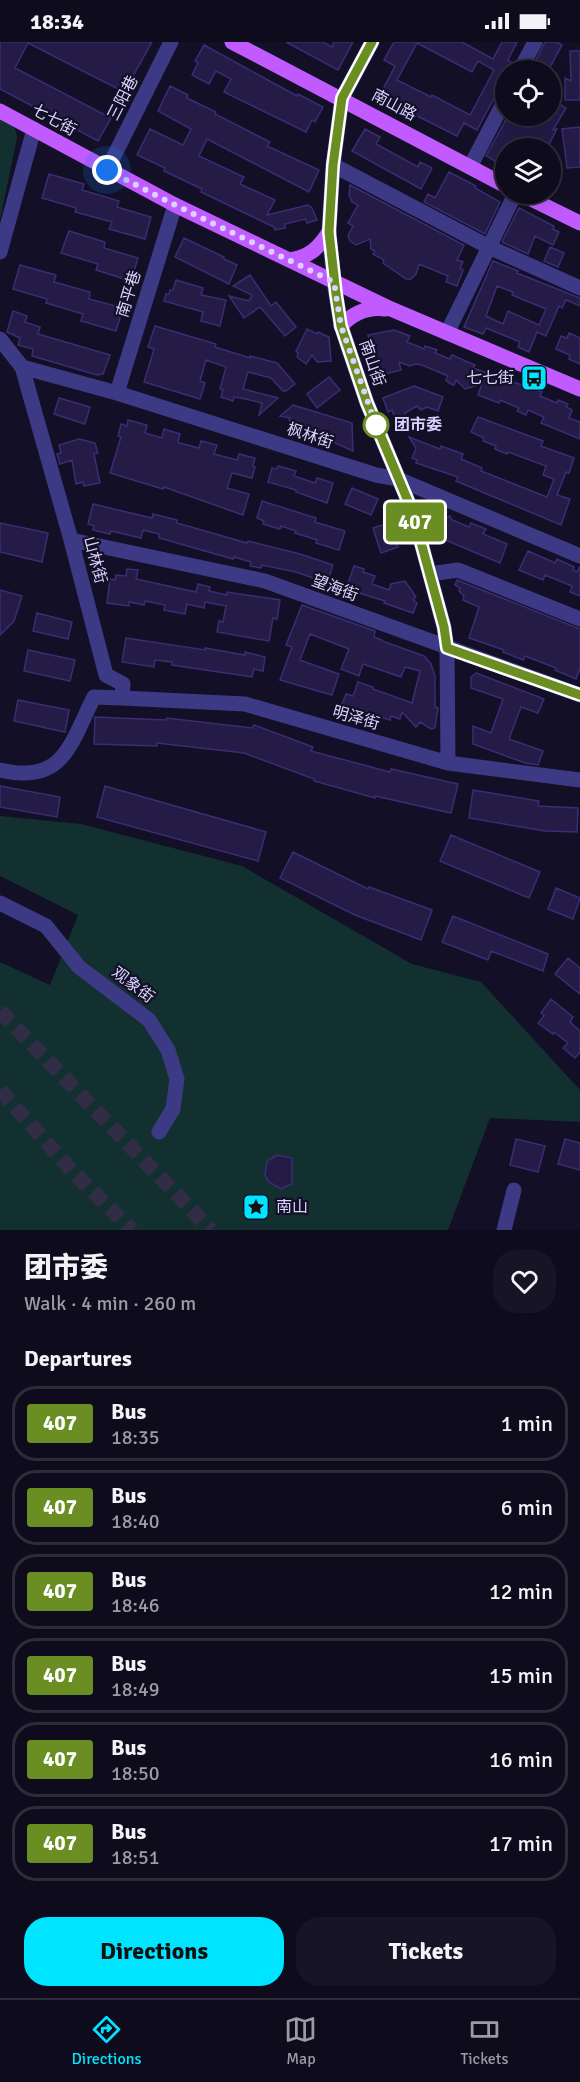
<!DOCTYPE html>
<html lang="en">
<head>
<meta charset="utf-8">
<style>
	:root { --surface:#0e0b1c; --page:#171425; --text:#f1f3f6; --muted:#9b9ba3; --line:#2e2b3b; --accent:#00e5ff }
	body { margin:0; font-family:Signika,"Noto Sans SC",sans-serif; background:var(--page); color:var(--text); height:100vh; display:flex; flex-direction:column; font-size:22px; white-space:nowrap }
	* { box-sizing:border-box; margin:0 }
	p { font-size:20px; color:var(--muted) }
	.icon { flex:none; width:33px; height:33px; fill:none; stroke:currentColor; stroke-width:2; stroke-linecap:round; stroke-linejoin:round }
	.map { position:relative; height:1188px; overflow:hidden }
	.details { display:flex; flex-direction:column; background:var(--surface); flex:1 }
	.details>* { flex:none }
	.badge { padding:0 12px; border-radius:4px; font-size:21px; line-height:39px }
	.fabs { position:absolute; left:495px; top:18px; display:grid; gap:12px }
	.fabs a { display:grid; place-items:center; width:66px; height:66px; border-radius:50%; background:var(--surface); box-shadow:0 6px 24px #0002,0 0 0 2px var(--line); font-size:30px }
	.you { position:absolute; width:30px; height:30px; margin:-15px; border:4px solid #fff; border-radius:50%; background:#1a73e8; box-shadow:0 0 0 9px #1a73e833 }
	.map>.badge { position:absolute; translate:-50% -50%; box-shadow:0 0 0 3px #fff }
	h2 { padding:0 24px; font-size:22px; line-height:54px }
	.round { display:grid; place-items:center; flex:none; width:63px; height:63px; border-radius:24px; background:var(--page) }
	.head { display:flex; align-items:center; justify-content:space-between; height:102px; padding:0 24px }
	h1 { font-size:28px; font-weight:800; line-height:45px }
	.primary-button { display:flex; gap:12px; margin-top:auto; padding:12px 24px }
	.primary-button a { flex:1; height:69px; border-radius:24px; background:var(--accent); color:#111; font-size:24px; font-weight:800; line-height:69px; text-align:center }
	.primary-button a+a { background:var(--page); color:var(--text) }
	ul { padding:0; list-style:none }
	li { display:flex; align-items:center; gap:18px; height:75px; margin:0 12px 9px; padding:0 12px; border:3px solid var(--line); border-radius:24px }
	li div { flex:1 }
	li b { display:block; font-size:22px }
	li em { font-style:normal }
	li .badge { min-width:66px; font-weight:700; text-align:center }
	.status { display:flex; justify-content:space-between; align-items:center; height:42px; padding:0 30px; background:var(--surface); direction:ltr }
	.status svg { height:16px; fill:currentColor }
	.menu { display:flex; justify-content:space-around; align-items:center; height:84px; border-top:2px solid var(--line); background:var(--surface); font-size:16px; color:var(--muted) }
	.menu a { display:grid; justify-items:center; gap:3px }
	.menu .active { color:var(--accent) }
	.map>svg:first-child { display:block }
	.green { fill:#12302f }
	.building { fill:#241b47; stroke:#3b2d73; stroke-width:1.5; fill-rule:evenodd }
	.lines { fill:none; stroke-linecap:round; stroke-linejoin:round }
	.major-tunnel { stroke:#312d47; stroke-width:15; stroke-dasharray:15 8; stroke-linecap:butt }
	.minor { stroke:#3d3a85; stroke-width:15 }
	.major { stroke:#c25bff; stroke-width:15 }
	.line-casing { stroke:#fff; stroke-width:14 }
	.line { stroke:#6b8e23; stroke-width:9 }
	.walk { stroke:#d9d4ff; stroke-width:6; stroke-dasharray:0 10.8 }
	.stop-dot { fill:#fff; stroke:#6b8e23; stroke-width:3 }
	.labels { text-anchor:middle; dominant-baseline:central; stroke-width:4.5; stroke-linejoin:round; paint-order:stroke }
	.street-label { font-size:16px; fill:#d9d4ff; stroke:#130f26 }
	.poi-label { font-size:16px; fill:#d9d4ff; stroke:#130f26; text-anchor:end }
	.stop-label { font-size:16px; font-weight:bold; fill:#d9d4ff; stroke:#130f26; text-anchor:start }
</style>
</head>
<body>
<div class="status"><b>18:34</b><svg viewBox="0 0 49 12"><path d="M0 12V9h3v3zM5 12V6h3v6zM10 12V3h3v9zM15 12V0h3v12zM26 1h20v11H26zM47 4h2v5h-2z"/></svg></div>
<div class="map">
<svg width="580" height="1188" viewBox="0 0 580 1188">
	<rect width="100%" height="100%" fill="#130f26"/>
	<path class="green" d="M0,76C10,82 17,84 17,96L0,178Z
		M0,774L81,782L242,824L412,922L481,940L580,1048V1080L490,1076L448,1188H0V920L50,943L78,873L0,834Z"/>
	<path class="building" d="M0,0H152L124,50L28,1L15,26L111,76L98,99L0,47Z
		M286,0H323L332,5L334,0H353L338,28Z
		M394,0H462L493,17L502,0H517L508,18L512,21L508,28H506V34L477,88L464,81L457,94L379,55L395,24L384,18ZM417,1L472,30L478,19L494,28L470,73L432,53L431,55L397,38Z
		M545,0H557L562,3L549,27L551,28H531Z
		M204,3L297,54L298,52L323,65L315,80L312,78L306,90L224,50L231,37L216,29L209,42L192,33L198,21L195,19Z
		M570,9H580V58H565V36L571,39Z
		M170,44L188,53L187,56L216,70L215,72L270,100L267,104L319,128L309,150L207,97L199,114L244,135L240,142L275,158L267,173L308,163L312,166L317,178L307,181L305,177L285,182V186L275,188L274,185L201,150L202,147L164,129L165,126L137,113L150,87L183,103L191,87L158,69Z
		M550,57L566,66L553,88L557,87L547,106H506V125L486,114L508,74H550Z
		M580,85V125L567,126L562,87Z
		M365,87L380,95L376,102L418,125L420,120L432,126L421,147L352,109Z
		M449,130L476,144L475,146L500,160L485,192L424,160L428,152L435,156Z
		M49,132L84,142L82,148L119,159L117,165L151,175L145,197L109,187L112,180L75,170L76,166L42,156Z
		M350,143L464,203L457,218L463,220L460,226L463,228L457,244L446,240L448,234L419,222L416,232L411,237H406L383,221L384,218L373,212L375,209L371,207L370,197L356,203L350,199L348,193L353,184L348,181L358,163L352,160L349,153Z
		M519,166L554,184L553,187L559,190L553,203L535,194L528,212L502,200Z
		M69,189L105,200L104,206L138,216L131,239L96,228L98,222L61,211Z
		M184,196L224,215V217L237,223L229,242L175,215Z
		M550,205L564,211L558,225L544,219Z
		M493,219L518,229L517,231L580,256V264L566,258L562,266L559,264L546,294L537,290L529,310L518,305L520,300L486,286L483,292L464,285ZM497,244L513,250L512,253L546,267L539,283L508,269L503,282L486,274Z
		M20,223L56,233L54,240L90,250L89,257L123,266L116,289L81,279L83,272L46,261L47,257L13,247Z
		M250,233L271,264L276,260L296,285L285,294L260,265L244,276L229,254L249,259L252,253L233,244Z
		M176,238L203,246L201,253L226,258L220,284L201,279L203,270L164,259L166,252H169L170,248H173Z
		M13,269L27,274L25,280L40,285L38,292L110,313L103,332L97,333L32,314L33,307L18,303L20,296L7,290Z
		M155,284L216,302L215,305L250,316V314L277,321L295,342L286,349H283L271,336L248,330L243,347L278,356L259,373L262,361L241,356L234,355L233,359L221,355L223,348L220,347L226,325L206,318L200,339L205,341L200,357L144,340L154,307L148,305Z
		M307,287L317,292L318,290L329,295L331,319L317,320L312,313L306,322L297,315L298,311L296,309Z
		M394,288L410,294L407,300L424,307L425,304L437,308L435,311L450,317L452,313L475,323L473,326L542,350L540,354L557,361L558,358L568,362L566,365L572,368L569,376L580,380V397L541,381L544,375L528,368L526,373L517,369L519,366L500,358L499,361L478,353L482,342L465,347L456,338L454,343L449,341L446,338L448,334L422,323L416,322L410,324L399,320L401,328L377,334L368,293Z
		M569,291L580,296V322L569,317L570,313L556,307L561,294L567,296Z
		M329,335L340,348L317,366L307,352Z
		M414,344L443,355L438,369L427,365L421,368L417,364L405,371V376L396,379L392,368L388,370L383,356Z
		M59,356L90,365L85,382L54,372Z
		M293,363L352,381L353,409L331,399L329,402L323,401L318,395L290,385L292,379L289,378L290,376L280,374Z
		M478,375L543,399L541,404L574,416L569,431L566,430L557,453L570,457L561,483L456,439L458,435L416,421L417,418L412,416L416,406L409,395L440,407L441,404L463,412L461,417L482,426L481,429L547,455L554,437L543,433L546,424L508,410L507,412L495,407L496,404L483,399L484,396L471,390Z
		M128,378L147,383L145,391L162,396L164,387L180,392L178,400L180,401L199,406L201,399L217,403L214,412L237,418L239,412L255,416L253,424L255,425L252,436L232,431L227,446L249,452L243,473L164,445L163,447L110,431L121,395L118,394L121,382L127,384Z
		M79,397L95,401L98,411L94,412L100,441L84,444L83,440L76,442L72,418L60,422L57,412L61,411L59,403Z
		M278,424L296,429L294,434L315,441L317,436L333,441L327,461L296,450V448L268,440L272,426L277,427Z
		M352,446L378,457L371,473L345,462Z
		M262,459L316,476L315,480L345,489L339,508L316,501L317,498L295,491L296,489L281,484L280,487L263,482L264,479L257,476Z
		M93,462L152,476L153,472L177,478V481L247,501L248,499L300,512L333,523L327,541L296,530L262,523L261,526L250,524L251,520L234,515L233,517L159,496V492L143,488L141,496L111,489L110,492L93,488L94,484L88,482Z
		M450,474L452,478L469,485L471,481L486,487L483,492L507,502L500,521L436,494L443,477Z
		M0,481L48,491L42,520L0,510Z
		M389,481L398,505L381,511L373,486Z
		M528,509L555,521L557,517L574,525L573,528L577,530L580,524V554L570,550L572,544L545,533L543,538L519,528Z
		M354,524L364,527L363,530L375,534L372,542L389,548L391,542L405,539L416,555L413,558L417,561L413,571L384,561L385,559L346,547Z
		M127,527L138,528L136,537L196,550L198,542L210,545L209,549L227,553V550L280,558L277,577L273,576L269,599L217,590L219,579L223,580L226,564L205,560L204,566L187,562L185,572L164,568L165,563L145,559L144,563L129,560V564L107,561L110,537L115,538L116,533L126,534Z
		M457,538L580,587V626L576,637L555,628L556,626L525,614L523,618L503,610L504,608L469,596L479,565L463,558L464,554L459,549L460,546L455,543Z
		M0,548L22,554L14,579L0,593Z
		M302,563L375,589L374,595L382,598V599L424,614L431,622L435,634V665L438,666L435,686L431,687L420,680L416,685L402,670L400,677L391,674L390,678L365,670L363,674L347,669L349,665L342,662L346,652L353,654L358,640L373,645V647L412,661L420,629L405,625L401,635L363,622L359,634L341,627L349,607L310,592L300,618L339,632L332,653L280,638L292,605L286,603Z
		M37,571L72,580L68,597L33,589Z
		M126,596L205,608V606L245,613V610L265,615L263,629L254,627L252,635L172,623V620L155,618L154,625L122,620Z
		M28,608L75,618L70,639L24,629Z
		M476,631L544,657L538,671L521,665L509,697L543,709L538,723L525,721L473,702V684L491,691L503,657L471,646V635Z
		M18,658L69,668L65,690L14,679Z
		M95,675L166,678L167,676L252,686L254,683L313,705L311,709L390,730L391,727L458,742L451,771L375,754V756L314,739V737L244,711L157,701V704L94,702Z
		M0,744L60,755L57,775L0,765Z
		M105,744L266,790L258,819L97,775Z
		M473,748L539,759L538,764L578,766L577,790L545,789L469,776Z
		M451,793L540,830L529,856L440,819Z
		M293,810L368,847L369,845L432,868L421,898L355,873L280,836Z
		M556,846L580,856L573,877L548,867Z
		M453,874L548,912L543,929L491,909L488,918L442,900Z
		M568,916L580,926V952L555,932Z
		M551,957L573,975L570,980L580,989V1010L575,1016L563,1006L568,1001L554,990L553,992L538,981L544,974L541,971Z
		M516,1097L545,1104L538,1130L510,1123Z
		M565,1097L580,1101V1128L558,1122Z
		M277,1113L292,1116V1142L281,1147L269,1140L265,1133L267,1119Z"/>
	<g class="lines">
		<path class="major-tunnel" d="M0,969L211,1188
			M0,1048L73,1130L132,1188"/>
		<path class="minor" d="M372,0L342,56L333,123L329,190L334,240L341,284L367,361L413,471L444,585L447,606L448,721
			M520,28L535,0
			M333,123L489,205L580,246
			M470,125L506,56
			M107,128L171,0
			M0,210L34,87
			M447,291L515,152
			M0,297L22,325L71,498L106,633L123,642L122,656L94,655C70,702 64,743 0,728
			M22,325L117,351L376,433L398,437L580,514
			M117,351L175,163
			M71,498L265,539L580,653
			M430,532L458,528L580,577
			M122,656L245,662L448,721L580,738
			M0,861L46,884L79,925L149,978L168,1008L177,1037L173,1067L159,1090
			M504,1188L514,1148"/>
		<path class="major" d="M232,0L506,144
			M0,69L175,163L391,267L580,347
			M521,152L580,181
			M289,218C309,215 318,207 329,190
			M341,284C353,271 368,265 385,267"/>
	</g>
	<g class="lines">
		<defs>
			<path id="line" d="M372,0L342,56L333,123L329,190L336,252L341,284L367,361L413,471L444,585L447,606L580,653"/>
		</defs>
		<use href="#line" class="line-casing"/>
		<use href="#line" class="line"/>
		<path class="walk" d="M107,128L175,163L334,240L341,284L376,383"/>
	</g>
	<defs>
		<symbol id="bus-square" viewBox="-11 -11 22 22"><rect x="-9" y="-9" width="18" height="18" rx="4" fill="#00e5ff" stroke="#130f26"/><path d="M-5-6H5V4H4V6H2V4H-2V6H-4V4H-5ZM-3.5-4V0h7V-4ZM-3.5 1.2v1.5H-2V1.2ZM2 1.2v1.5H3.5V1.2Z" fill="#111"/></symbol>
		<symbol id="sight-square" viewBox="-11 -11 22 22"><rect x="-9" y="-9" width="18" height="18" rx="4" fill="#00e5ff" stroke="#130f26"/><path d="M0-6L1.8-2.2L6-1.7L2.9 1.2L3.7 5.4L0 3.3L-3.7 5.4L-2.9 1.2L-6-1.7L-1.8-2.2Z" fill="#111"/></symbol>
	</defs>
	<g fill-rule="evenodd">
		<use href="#bus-square" x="519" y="321" width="30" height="30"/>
		<use href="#sight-square" x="241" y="1150" width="30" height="30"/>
	</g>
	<circle class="stop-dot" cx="376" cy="383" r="12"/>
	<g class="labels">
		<g class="street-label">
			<text transform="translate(123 56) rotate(-63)">三阳巷</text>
			<text transform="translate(394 63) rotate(28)">南山路</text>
			<text transform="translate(54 78) rotate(29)">七七街</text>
			<text transform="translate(129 252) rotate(-73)">南平巷</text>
			<text transform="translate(372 321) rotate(71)">南山街</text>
			<text transform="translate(310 394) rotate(18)">枫林街</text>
			<text transform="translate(95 518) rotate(75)">山林街</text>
			<text transform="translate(335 546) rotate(20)">望海街</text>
			<text transform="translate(356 676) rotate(16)">明泽街</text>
			<text transform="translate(133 943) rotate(37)">观象街</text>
		</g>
		<g class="poi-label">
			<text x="514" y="336">七七街</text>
			<text x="276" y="1165" text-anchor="start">南山</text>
		</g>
		<g class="stop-label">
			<text x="394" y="383">团市委</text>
		</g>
	</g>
</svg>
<div class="fabs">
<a><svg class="icon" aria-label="locate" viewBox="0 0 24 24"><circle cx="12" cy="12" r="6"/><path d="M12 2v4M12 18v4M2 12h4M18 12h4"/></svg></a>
<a><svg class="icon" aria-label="layers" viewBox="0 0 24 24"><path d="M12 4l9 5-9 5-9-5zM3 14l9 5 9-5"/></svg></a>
</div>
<div class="you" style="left:107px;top:128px"></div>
<b class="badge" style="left:415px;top:480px;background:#6b8e23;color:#fff">407</b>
</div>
<section class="details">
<div class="head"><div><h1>团市委</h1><p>Walk · 4 min · 260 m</p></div><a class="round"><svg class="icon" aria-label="heart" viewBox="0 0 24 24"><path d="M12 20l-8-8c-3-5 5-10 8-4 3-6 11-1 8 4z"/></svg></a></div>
<h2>Departures</h2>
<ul>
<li><span class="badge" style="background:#6b8e23;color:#fff">407</span><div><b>Bus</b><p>18:35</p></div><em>1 min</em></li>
<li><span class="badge" style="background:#6b8e23;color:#fff">407</span><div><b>Bus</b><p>18:40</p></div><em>6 min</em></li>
<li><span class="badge" style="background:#6b8e23;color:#fff">407</span><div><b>Bus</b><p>18:46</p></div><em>12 min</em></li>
<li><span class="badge" style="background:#6b8e23;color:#fff">407</span><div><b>Bus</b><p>18:49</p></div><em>15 min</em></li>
<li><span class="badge" style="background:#6b8e23;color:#fff">407</span><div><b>Bus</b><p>18:50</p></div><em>16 min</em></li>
<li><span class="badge" style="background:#6b8e23;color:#fff">407</span><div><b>Bus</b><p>18:51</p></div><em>17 min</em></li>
</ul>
<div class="primary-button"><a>Directions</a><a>Tickets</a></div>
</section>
<nav class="menu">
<a class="active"><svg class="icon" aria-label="directions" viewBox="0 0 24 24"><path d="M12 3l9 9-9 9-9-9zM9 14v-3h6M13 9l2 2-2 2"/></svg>Directions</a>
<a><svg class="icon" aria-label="map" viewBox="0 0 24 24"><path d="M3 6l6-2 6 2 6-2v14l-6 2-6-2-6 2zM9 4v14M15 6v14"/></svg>Map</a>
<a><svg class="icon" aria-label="tickets" viewBox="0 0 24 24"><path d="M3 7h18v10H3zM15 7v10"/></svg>Tickets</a>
</nav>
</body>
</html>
